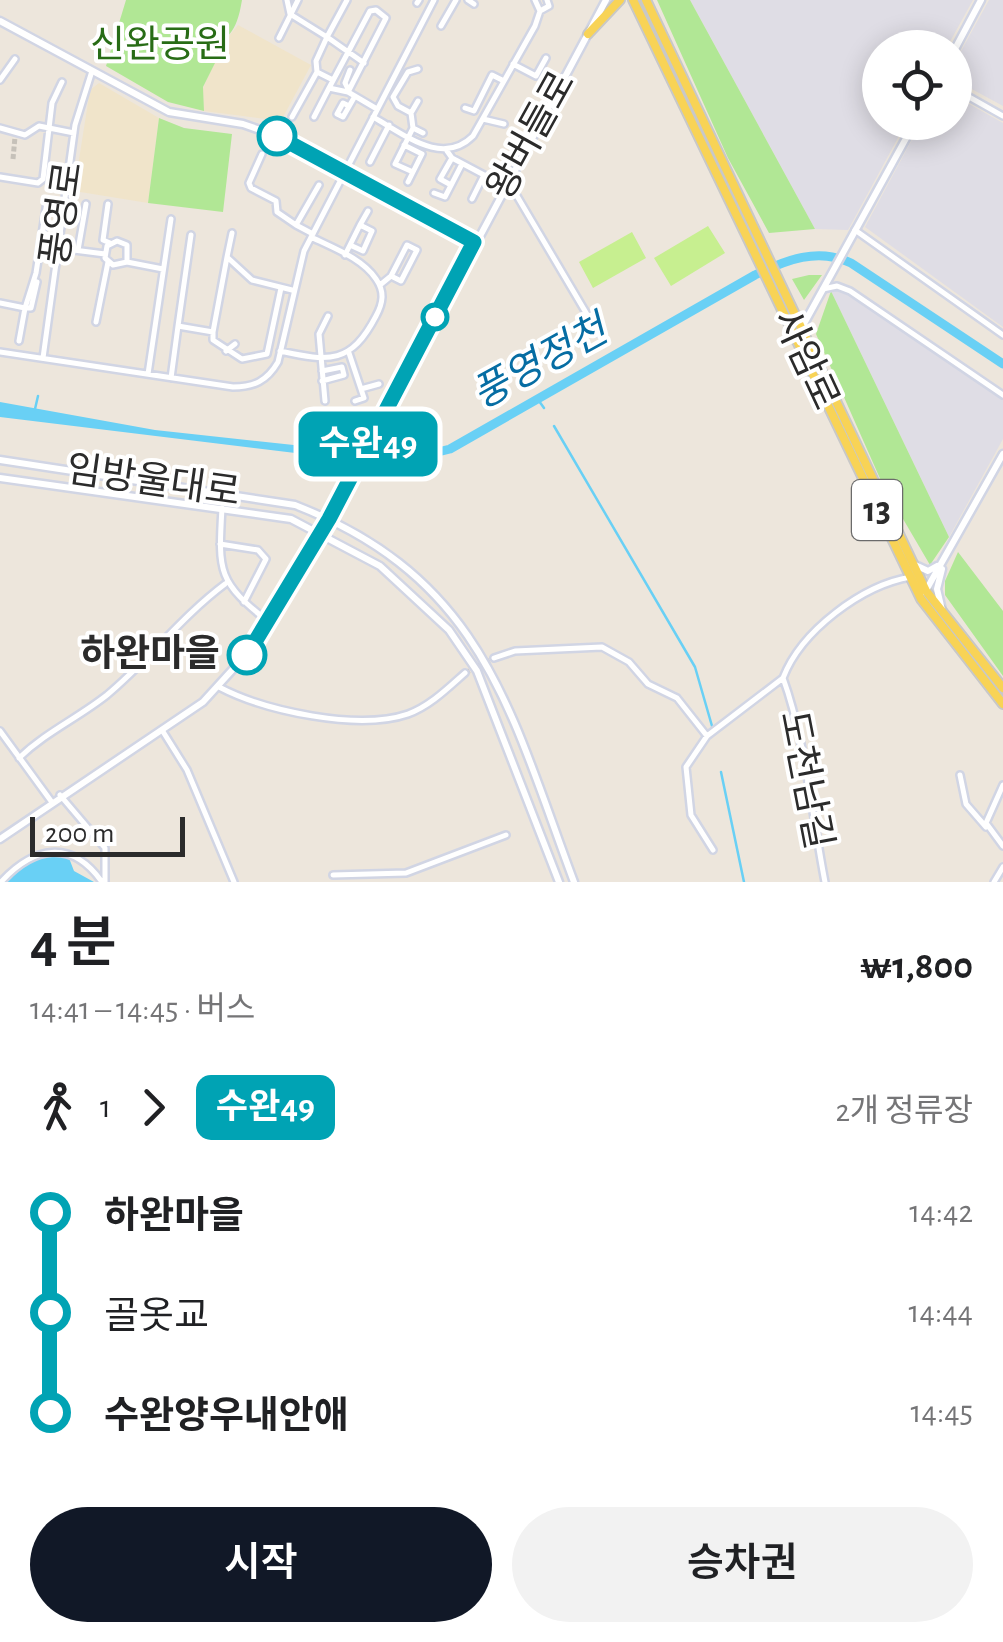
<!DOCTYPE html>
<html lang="ko">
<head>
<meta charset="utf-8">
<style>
	:root { --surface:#fff; --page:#f2f2f2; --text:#202124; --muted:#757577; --accent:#111827 }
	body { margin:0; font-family:"Alegreya Sans","Noto Sans KR",sans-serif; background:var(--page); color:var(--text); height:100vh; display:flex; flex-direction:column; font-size:38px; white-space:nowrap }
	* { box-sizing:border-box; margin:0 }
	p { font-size:32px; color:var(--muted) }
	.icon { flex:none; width:55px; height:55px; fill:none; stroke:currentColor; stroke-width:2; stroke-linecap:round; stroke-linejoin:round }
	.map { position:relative; height:882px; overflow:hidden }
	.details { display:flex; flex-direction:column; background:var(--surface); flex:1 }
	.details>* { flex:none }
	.badge { padding:0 20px; border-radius:15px; font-size:35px; line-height:65px }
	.tools { position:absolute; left:862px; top:30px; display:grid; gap:20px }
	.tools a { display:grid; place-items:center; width:110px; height:110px; border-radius:50%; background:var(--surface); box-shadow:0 5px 25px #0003; font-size:50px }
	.scale { position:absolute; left:30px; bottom:25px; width:155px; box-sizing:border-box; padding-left:10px; border:5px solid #2b2b2b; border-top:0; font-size:28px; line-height:35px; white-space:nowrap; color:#2b2b2b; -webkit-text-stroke:8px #fff; paint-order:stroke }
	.map>.badge { position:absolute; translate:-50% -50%; box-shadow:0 0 0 5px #fff }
	.legs { display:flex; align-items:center; gap:15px; height:110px; padding:0 30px; font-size:32px }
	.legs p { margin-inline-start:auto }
	.head { display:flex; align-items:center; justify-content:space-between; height:170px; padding:0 30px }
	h1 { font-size:55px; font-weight:600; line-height:75px }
	.action { display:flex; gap:20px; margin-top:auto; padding:20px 30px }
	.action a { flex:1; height:115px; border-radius:60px; background:var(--accent); color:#fff; font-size:40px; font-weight:600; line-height:115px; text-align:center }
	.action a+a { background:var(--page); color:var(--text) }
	ul { padding:0 30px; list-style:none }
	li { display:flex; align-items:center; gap:35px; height:100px; font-size:38px }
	li i { display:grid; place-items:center; width:15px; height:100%; margin:0 12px; background:currentColor }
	li i::after { content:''; width:25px; height:25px; margin:-12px; border:8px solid; border-radius:50%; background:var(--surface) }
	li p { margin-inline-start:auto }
	li:first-child i { background:linear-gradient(#0000 50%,currentColor 0) }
	li:last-child i { background:linear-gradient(currentColor 50%,#0000 0) }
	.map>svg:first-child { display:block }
	.industrial { fill:#dfdde5 }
	.education { fill:#f0e4ca }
	.green { fill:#b1e795 }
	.pitch { fill:#c7ef90 }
	.plaza { fill:#ddd9d3 }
	.water { fill:#69d0f5 }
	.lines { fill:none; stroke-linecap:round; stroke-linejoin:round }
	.stream { stroke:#69d0f5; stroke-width:2.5 }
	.river { stroke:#69d0f5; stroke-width:9 }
	.minor-tunnel { stroke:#c6c1b9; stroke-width:5; stroke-dasharray:5 2.5; stroke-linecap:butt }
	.minor-casing { stroke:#d1d5e4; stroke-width:10 }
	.tertiary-casing { stroke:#d1d5e4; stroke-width:11 }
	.secondary-casing { stroke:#d1d5e4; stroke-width:11 }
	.primary-casing { stroke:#c8c8c8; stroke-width:12 }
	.minor { stroke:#fff; stroke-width:5 }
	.tertiary { stroke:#fff; stroke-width:6 }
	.secondary { stroke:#fff; stroke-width:6 }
	.primary { stroke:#f8d356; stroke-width:8 }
	.line-1-casing { stroke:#fff; stroke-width:22 }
	.line-1 { stroke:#00a3b4; stroke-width:15 }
	.stop-1-dot { fill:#fff; stroke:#00a3b4; stroke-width:5 }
	.labels { text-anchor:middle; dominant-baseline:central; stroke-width:8; stroke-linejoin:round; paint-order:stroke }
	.shield { fill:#fff; stroke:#6b6b6b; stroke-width:2.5 }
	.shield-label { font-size:35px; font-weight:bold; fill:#2b2b2b }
	.park-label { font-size:38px; fill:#286c16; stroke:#fff }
	.street-label { font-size:38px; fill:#2b2b2b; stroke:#fff }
	.stop-label { font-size:38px; font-weight:bold; fill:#2b2b2b; stroke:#fff; text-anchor:end }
	.water-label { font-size:40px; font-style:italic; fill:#066da3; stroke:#fff }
</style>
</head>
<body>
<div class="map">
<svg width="1003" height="882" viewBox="0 0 1003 882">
	<rect width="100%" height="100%" fill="#ede6dc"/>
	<path class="industrial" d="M690,0H973L947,47L880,48V122L906,123L848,230L815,229Z
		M989,0H1003V106L955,80V62Z
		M955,96L1003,123V327L865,227L921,123L955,122Z
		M842,289L1003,399V439L949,537L831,291Z"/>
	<path class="education" d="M238,25L311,65L281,121L204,111L203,88L214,64L205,63V57L219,48Z
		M99,83L159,118L148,203L74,191L90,90Z"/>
	<path class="green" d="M126,0H242C236,36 228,35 205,57V63H215L203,87L204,111L168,102L106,66Z
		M657,0H690L815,229L769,233L728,158Z
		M159,118L184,128L232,134L223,212L148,203Z
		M809,275H822L804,300L792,279Z
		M831,291L949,537L930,565L882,483L816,334Z
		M958,552L1003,611V676L945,595V581Z"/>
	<path class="pitch" d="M708,226L725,253L671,286L654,258Z
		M632,232L646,258L593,288L579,262Z"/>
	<path class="plaza" d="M344,410L366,413L364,430L342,429L338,415H343Z"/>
	<path class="water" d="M0,402L155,430L387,455L386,464L0,417Z
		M50,855L69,858L74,871L94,882H4L17,866Z"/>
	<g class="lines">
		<path class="stream" d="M539,401L544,408
			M35,409L38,396
			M554,426L695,667L712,726
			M721,772L744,882"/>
		<path class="river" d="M379,457L414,458L450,449L755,275C786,260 818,247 851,263L1003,364"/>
		<path class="minor-tunnel" d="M13,159L15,137
			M465,673L494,658"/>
		<defs>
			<path id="minor" d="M287,0L290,14L327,37L316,61L317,72L333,80
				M347,0L327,37L364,63
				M468,0L474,4
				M417,3L419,0
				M540,11L549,6L547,0
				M441,26L456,0
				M279,38L298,0
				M513,64L536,76L546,58
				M0,80L15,59
				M329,88L370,11L376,10L386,18L348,92L377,109
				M955,89L1003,116
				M349,91L345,83L350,70
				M349,106L343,103L337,114L343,117L355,96
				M465,108L474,111L492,75L504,81
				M411,113L398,106L393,97L408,72L418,69
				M292,117L317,72
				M314,117L329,88L348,92
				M373,117C404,134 442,167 473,136L535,26L540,11L535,0
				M483,119L504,124
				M0,128L25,135L39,126L74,133
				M413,128L423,133
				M404,145L422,154L408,182
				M447,151L452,158L484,175L472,199
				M262,154L249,183L251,188L276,201L277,212L296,225
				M370,162L389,125
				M413,172L395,164L413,128L411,113L418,101
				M0,177L38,183L43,179L52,103L62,82
				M451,185L440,179L452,158
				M504,187L517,196L598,333
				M434,193L445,197L462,164
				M108,204L103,240L110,243
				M360,225L368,211
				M855,230L1003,335
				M232,233L227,257L252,280L292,290
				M313,234L296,225L319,185
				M191,235L178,326L213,332L227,257
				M58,248L105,254
				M78,250L86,204
				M345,255L360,225L372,231L363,251L350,245
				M127,262V245L117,241L107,246L105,258L113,265L127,262L163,269
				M380,285L391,276L407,245L417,250L401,281L391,276
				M823,289L837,286L850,291L1003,395
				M0,303L25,308L19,341
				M25,308L36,273L47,202
				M25,308H31L37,282
				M96,322L108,262
				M213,332V340L242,359L267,354L281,288
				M226,351L235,344
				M280,351C330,362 351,364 376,316C383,303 385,292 376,279C362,258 333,248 311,237
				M0,352L233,387C254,387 267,381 278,362L304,251L434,0
				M349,353L361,389L379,384
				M43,358L75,125L92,71
				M148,374L171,219
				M171,378L178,326
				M322,381L344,375L342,367L322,371
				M325,401L319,334L328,316
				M355,401L364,398L361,389
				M222,508C218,573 218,582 270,623
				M220,544L258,550L266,559L244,602
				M494,658L515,651L602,647L629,662L648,684L677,698L707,736
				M219,687C265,711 358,731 408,714C430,706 448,688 465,673
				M162,730L187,770L234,882
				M0,731L51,801
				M19,758C46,732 78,718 107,695C149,660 181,617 225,584
				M960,775L966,804L986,827
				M1003,785L986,823L1003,846
				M60,795L105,848V882
				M713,850L691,815L686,767L707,736L783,678
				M333,875L406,873L506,835
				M1,882C33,847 71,838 102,882
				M825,882C812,816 805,738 783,678C801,631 862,585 911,577
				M994,882L1003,867"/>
			<path id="tertiary" d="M955,49L981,0
				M795,340L915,122
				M913,564L928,571L937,566
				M942,569L937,589L942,610
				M925,592L1003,454"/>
			<path id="secondary" d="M0,21L169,112L243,124L283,138L474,242
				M0,460L295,505C484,579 510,711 574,882
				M0,478L291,519L380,566L449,630L477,671L559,882
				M0,839L203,702L254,646L329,519L606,0"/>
			<path id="primary" d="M633,0L921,599L1003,704
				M646,0L926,591L1003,688
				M588,34L620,0"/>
		</defs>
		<use href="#minor" class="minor-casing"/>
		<use href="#tertiary" class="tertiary-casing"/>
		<use href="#secondary" class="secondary-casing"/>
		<use href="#primary" class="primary-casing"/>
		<use href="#minor" class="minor"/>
		<use href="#tertiary" class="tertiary"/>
		<use href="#secondary" class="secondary"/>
		<use href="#primary" class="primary"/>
	</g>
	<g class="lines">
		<defs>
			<path id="line-1" d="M247,655L329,519L474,242L277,136"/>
		</defs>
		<use href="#line-1" class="line-1-casing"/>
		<use href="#line-1" class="line-1"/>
	</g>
	<g class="stop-1-dot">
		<circle cx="277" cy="136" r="18"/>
		<circle cx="435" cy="317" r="12"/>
		<circle cx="247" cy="655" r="18"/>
	</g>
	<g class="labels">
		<rect class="shield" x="852" y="480" width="50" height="60" rx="8"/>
		<g class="shield-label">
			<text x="877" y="510">13</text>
		</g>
		<g class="park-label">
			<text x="160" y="46">신완공원</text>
		</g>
		<g class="street-label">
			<text transform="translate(532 136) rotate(-61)">왕버들로</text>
			<text transform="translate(63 214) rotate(-82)">풍영로</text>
			<text transform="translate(805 360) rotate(65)">사암로</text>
			<text transform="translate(153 482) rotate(8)">임방울대로</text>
			<text transform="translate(805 780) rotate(79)">도천남길</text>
		</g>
		<g class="stop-label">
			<text x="220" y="655">하완마을</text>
		</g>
		<g class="water-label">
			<text transform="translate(540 363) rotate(-29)">풍영정천</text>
		</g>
	</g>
</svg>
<div class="tools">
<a><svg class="icon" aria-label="locate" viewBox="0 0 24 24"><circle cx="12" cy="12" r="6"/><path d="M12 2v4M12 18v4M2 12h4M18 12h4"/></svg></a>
</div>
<div class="scale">200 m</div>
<b class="badge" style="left:368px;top:444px;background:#00a3b4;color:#fff">수완49</b>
</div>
<section class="details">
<div class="head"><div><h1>4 분</h1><p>14:41 – 14:45 · 버스</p></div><b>₩1,800</b></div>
<div class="legs"><svg class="icon" aria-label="walk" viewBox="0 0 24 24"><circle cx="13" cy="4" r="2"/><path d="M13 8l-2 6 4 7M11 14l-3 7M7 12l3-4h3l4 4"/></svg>1<svg class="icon" aria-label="forward" viewBox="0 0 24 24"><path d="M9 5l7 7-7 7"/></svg><b class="badge" style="background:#00a3b4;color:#fff">수완49</b><p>2개 정류장</p></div>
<ul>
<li><i style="color:#00a3b4"></i><b>하완마을</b><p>14:42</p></li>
<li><i style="color:#00a3b4"></i><span>골옷교</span><p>14:44</p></li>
<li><i style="color:#00a3b4"></i><b>수완양우내안애</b><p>14:45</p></li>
</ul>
<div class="action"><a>시작</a><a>승차권</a></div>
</section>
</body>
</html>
